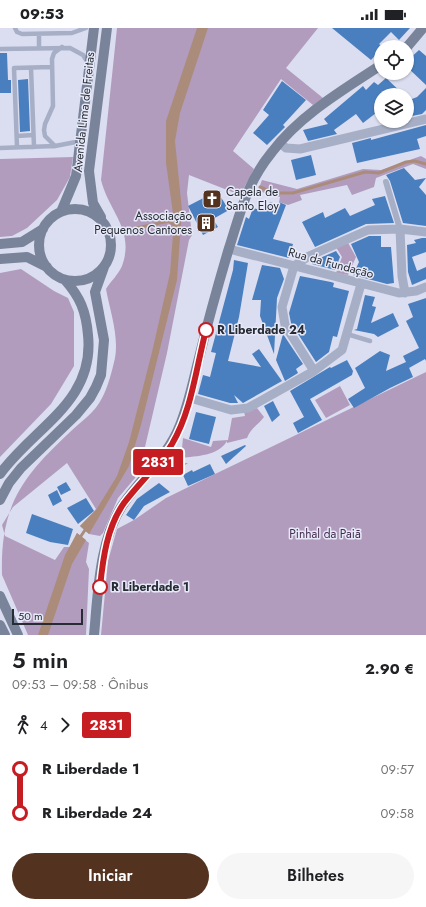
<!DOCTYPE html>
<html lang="pt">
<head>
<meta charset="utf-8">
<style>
	:root { --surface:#fff; --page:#f6f6f6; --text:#202124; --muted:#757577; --accent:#53331f }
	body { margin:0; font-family:Jost,sans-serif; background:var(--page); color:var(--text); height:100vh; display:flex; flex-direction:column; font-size:15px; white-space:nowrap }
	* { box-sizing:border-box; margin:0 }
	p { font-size:13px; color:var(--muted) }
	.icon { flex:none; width:22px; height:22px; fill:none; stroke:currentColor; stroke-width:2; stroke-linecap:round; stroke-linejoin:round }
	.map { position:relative; height:607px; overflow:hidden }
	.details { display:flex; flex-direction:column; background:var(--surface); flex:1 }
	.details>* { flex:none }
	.badge { padding:0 8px; border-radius:3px; font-size:14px; line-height:26px }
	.buttons { position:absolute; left:374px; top:12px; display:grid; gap:8px }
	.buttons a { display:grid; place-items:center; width:40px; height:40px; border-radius:50%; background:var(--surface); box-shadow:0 1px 3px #0004; font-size:20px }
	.scale { position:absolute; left:12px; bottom:10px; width:71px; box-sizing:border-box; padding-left:4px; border:2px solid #272c34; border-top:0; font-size:11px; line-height:14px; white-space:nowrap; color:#272c34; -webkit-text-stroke:3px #e7e9f8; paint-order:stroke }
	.map>.badge { position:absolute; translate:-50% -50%; box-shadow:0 0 0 2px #fff }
	.legs { display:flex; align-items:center; gap:6px; height:44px; padding:0 12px; font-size:13px }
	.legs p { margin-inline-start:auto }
	.overview { display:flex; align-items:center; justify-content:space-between; height:68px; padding:0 12px }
	h1 { font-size:22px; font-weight:600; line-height:30px }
	.cta { display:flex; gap:8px; margin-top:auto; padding:8px 12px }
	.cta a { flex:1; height:46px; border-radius:24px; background:var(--accent); color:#fff; font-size:16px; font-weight:600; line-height:46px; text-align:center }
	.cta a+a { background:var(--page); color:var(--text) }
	ul { padding:0 12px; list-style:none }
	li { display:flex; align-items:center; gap:14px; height:44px; font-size:15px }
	li i { display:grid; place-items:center; width:6px; height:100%; margin:0 5px; background:currentColor }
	li i::after { content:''; width:10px; height:10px; margin:-5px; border:3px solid; border-radius:50%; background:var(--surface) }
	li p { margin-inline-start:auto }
	li:first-child i { background:linear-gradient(#0000 50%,currentColor 0) }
	li:last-child i { background:linear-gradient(currentColor 50%,#0000 0) }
	.status { display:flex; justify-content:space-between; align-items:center; height:28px; padding:0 20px; background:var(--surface); direction:ltr }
	.status svg { height:11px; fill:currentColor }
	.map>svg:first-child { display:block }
	.green { fill:#b29cbe }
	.water { fill:#ab8c7b }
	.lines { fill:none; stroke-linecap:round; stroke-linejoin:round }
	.stream { stroke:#ab8c7b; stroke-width:3 }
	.building { fill:#4a7fbf }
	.service { stroke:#a7afc7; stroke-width:4.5 }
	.pedestrian { stroke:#a7afc7; stroke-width:6 }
	.minor { stroke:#a7afc7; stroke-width:9 }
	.secondary { stroke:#79849b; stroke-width:10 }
	.line-1-casing { stroke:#fff; stroke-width:9 }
	.line-1 { stroke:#c61d23; stroke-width:6 }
	.stop-1-dot { fill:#fff; stroke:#c61d23; stroke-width:2 }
	.labels { text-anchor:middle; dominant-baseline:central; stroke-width:3; stroke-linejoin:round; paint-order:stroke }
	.street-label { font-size:12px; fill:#272c34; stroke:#e7e9f8 }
	.poi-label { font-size:12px; fill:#272c34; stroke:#e7e9f8; text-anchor:start }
	.stop-label { font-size:12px; font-weight:bold; fill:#272c34; stroke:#e7e9f8; text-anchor:start }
	.park-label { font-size:12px; fill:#452d51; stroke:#e7e9f8 }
</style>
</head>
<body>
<div class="status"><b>09:53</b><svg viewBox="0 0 49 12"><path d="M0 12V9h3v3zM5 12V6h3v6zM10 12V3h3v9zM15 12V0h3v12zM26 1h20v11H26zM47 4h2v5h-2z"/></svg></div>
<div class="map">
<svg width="426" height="607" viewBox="0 0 426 607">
	<rect width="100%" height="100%" fill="#dbdef0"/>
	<path class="green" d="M117,0H318L286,40L323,70L313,77L281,51L233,123L254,141L240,167L189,147L187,165L192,207L189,212L167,325L141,436L135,450L118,470L103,505L100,508L89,506L80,498L96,481L67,435L13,479L2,497L5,508L55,532L64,519H70L77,505L89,515L86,534L89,541L86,607H28L2,547C0,478 22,449 69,405C80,394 95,385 102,370C108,359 112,343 115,330C119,308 110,283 106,261C111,253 118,247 122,238C135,202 109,184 101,152Z
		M421,128L426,131V141L413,136L376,150L374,159L352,167L347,157L300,167L302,172L288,177L279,174L280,169L258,163L262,152L297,161L363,141L381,142Z
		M73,129L70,149L57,172L27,200L12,208L0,209V131Z
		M347,213L356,229L348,247L336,245L342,229L336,219Z
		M21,241L54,263L68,270L74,284V338L51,376L0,429V245Z
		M426,344V607H101L108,533L117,501L134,492L166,470L215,446Z
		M340,358L350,377L326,390L315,372Z
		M257,380L264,389C258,397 251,400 247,410L227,415V413C218,428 197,428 181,430L183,410L211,419L213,413L228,412L232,390L245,388L244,384Z
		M177,426V435H188L171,447L164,439Z"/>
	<path class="water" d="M197,0H208L180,85L175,113L182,182L177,252L141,397L129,438L89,506L80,498L96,482L117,448L129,414L152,324L170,245L174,193L166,135V93Z
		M77,505L86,512L72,536L48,607H38L65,527Z"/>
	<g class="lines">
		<path class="stream" d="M260,159L274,165H293L365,144L379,145L406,134L415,133L426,136
			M127,202L169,193L176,199
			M79,511L87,499"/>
	</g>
	<path class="building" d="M332,0H410L399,12L391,4L379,16L383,19L371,32Z
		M419,22L426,28V57L407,39V33Z
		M0,25H7L8,52H11V65H0Z
		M386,50L404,67H381V90L376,85L363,95L356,86L334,102L337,106L308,113L303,102L328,96L324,91L363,58L366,62L374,54L378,57Z
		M28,51L30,103L20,104L18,52Z
		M282,53L306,72L283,97L285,99L267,117L253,105L269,87L263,82Z
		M426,60V82L422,86L407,89V73L417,69Z
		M426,97V108L417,111L420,121L357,135L352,115L371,110V112Z
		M311,127L316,147L296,152L291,132Z
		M404,140L415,152L426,150L419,159L426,167V198L403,195L390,153L386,147Z
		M217,163L229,182L213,191L218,199L203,207L188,178Z
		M385,168L394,195L366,196L315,219L302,194L323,184L325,190L345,180L350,188L375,177L372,171Z
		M270,174L278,177L279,174L286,177L273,211L293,216L289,230L237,217L246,189L249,191L253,180L264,183L266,176L268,177Z
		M369,208H381V219H391L394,255L387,256L353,247L359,234L351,216Z
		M422,210H426V224L412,229L417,243L426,239V251L412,257L408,244L407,217L416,215L414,212Z
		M336,223L340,229L335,242L312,236V233H322L320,230Z
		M234,232L248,235L239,289L228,333L261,339L252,326L259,321L282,353L243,375L234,367L238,375H230L198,366L203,347L210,349L216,325L211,324L233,242Z
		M262,237L280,240L284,251L277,270L274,326L260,288L261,272H252Z
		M300,248L331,254L334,255L333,259L349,263L337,309L333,308L329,324L316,334L291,295L289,285Z
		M365,267L375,269L372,278L376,279L371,295L393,285L399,298L378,309L374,306L354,302L357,301Z
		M426,270V333L425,331L409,340L407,335L413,349L390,360L354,380L348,371L365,360L355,340L380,323L390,327L386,343L406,334L403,328L419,320L406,293L413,289L408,276Z
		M283,306L303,336L296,341L298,345L285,353L276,332Z
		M347,332L353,343L352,347L310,371L322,392L298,405L293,395L304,389L290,363L330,339L331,340Z
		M273,373L280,387L272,394L264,378Z
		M196,384L216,389L209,416L189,411Z
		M245,417L246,418L226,436L221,428Z
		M210,436L215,446L188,458L183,447L192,442L193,444Z
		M66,454L71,462L61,467L57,459Z
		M159,455L170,464L144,478L134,492L126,487L137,471Z
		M57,462L62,473L53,478L48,467Z
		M86,470L94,483L78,496L67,480Z
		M32,486L73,501L68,517L50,514L26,505Z"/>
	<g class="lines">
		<path class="service" d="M15,0L17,4L22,6L72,5L86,0
			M39,6V20
			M0,21L70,20L83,27L88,35
			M31,40L34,119
			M17,108L33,107
			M55,118L45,108L44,102L45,96L53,78L52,31L54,25L62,19
			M17,119L14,40L51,39
			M0,120L55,118L81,113
			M347,306L370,313"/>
		<path class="pedestrian" d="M386,154L400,201"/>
		<path class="minor" d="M280,115L286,120L300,121L426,91
			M400,201L402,248L405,265
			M229,221L399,265L416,263L426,259
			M294,238L309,228L368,202L400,201L426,204
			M294,238L282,279L285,297L314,343
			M190,370L231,382L248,380L314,343L342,322L361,256"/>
		<path class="secondary" d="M407,19L423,0
			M39 217a36 36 0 1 1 72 0a36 36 0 1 1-72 0Z
			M61,184L76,148L94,0
			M101,189L93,175L89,143L107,0
			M0,216L22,214L43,201
			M0,231L27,229L47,239
			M0,446C34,399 95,374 88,307C86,283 80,269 65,252
			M0,472L9,455L21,440L76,387L90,370L96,359L101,347L104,312L95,264L104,239
			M0,568L18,607
			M0,597L5,607
			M94,607C98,566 99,510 124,475C143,448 168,428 180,397C189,375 193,353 199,330C208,293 218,257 229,220C241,183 246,156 272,124C300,87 343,62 381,37"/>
	</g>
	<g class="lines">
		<defs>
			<path id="line-1" d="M100,559C103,530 107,499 124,475C139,455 159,437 172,416C192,382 196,340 206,302"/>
		</defs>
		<use href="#line-1" class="line-1-casing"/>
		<use href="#line-1" class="line-1"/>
	</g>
	<defs>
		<symbol id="church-square" viewBox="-11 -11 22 22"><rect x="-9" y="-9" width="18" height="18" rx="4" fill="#53331f" stroke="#e7e9f8"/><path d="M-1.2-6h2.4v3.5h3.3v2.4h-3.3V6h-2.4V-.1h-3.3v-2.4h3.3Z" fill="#fff"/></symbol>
		<symbol id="building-square" viewBox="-11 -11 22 22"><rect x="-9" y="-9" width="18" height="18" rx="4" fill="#53331f" stroke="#e7e9f8"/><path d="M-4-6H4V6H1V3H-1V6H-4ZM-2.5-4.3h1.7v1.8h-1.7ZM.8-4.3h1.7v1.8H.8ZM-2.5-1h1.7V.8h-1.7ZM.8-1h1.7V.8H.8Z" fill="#fff"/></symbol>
	</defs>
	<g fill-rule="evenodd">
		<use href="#church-square" x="201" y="160" width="22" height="22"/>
		<use href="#building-square" x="195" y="184" width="22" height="22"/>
	</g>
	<g class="stop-1-dot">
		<circle cx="206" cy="302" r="7"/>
		<circle cx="100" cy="559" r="7"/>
	</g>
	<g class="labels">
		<g class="street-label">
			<text transform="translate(84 84) rotate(-84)">Avenida Lima de Freitas</text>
			<text transform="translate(331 235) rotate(15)">Rua da Fundação</text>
		</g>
		<g class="poi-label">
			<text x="226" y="164">Capela de<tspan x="226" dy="14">Santo Eloy</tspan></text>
			<text x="192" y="188" text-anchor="end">Associação<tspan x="192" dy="14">Pequenos Cantores</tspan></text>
		</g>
		<g class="stop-label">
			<text x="217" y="302">R Liberdade 24</text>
			<text x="111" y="559">R Liberdade 1</text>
		</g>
		<g class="park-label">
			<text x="325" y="506">Pinhal da Paiã</text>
		</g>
	</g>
</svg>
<div class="buttons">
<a><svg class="icon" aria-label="locate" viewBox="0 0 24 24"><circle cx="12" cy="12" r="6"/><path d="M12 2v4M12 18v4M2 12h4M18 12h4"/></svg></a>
<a><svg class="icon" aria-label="layers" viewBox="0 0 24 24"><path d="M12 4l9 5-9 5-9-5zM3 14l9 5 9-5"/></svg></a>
</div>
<div class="scale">50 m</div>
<b class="badge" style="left:158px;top:434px;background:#c61d23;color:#fff">2831</b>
</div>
<section class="details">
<div class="overview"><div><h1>5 min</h1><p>09:53 – 09:58 · Ônibus</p></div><b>2.90 €</b></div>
<div class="legs"><svg class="icon" aria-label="walk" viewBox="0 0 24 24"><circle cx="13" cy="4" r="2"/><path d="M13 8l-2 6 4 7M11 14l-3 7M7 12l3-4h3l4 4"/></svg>4<svg class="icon" aria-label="forward" viewBox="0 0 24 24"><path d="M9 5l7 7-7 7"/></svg><b class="badge" style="background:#c61d23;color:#fff">2831</b></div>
<ul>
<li><i style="color:#c61d23"></i><b>R Liberdade 1</b><p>09:57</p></li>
<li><i style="color:#c61d23"></i><b>R Liberdade 24</b><p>09:58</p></li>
</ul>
<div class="cta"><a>Iniciar</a><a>Bilhetes</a></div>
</section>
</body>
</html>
